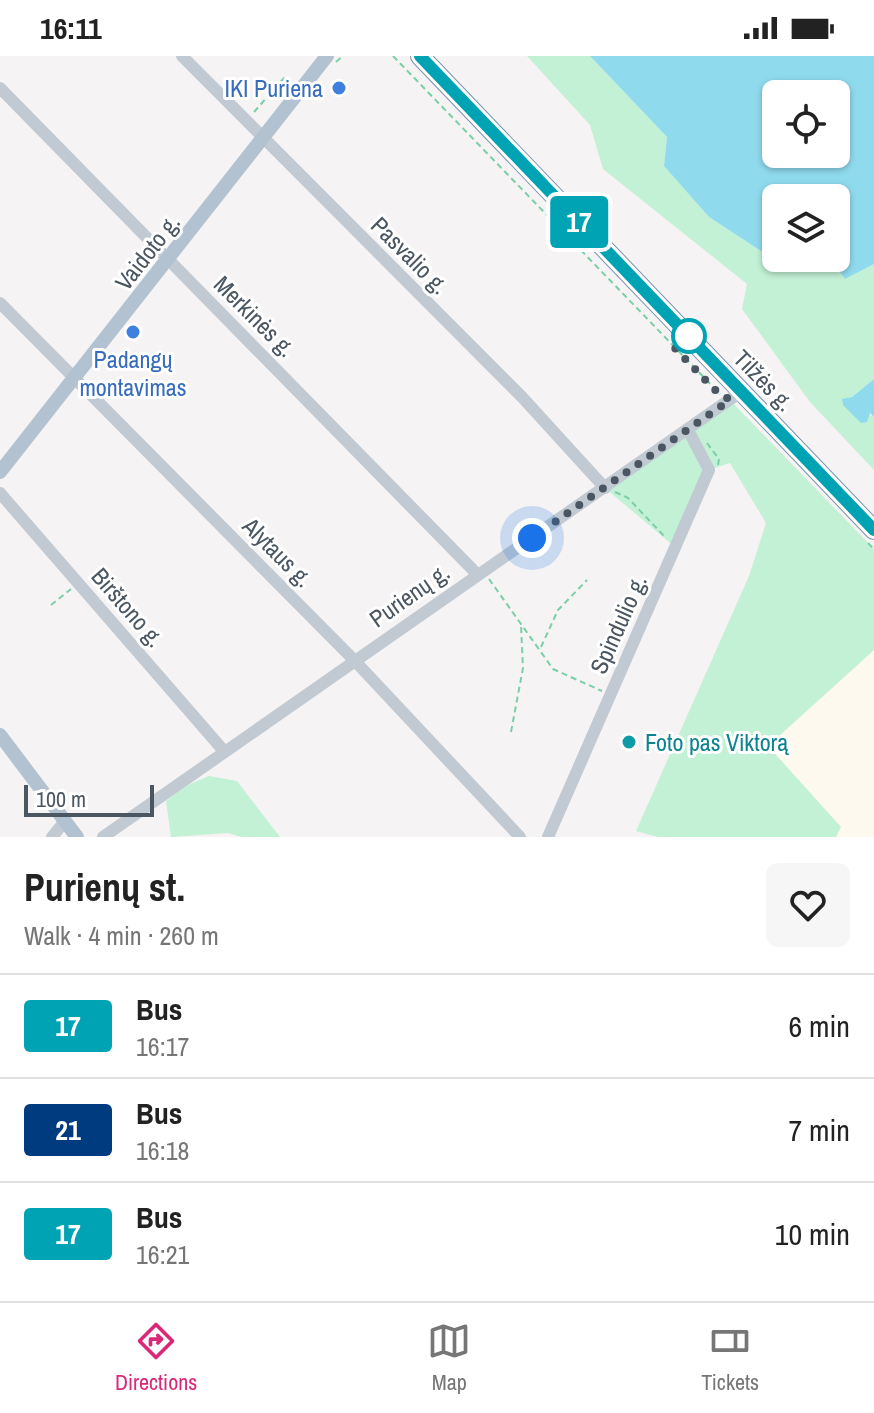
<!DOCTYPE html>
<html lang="en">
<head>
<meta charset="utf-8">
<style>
	:root { --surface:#fff; --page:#f6f6f6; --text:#222; --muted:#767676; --line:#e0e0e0; --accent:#db2777 }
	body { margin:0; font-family:"Archivo Narrow",sans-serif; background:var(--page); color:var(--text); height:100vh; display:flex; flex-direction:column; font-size:30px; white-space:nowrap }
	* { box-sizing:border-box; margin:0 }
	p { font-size:26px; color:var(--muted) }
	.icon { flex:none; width:44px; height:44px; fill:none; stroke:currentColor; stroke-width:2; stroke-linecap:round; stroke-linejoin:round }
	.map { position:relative; height:781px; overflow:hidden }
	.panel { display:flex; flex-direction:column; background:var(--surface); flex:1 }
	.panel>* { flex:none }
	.badge { padding:0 16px; border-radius:6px; font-size:28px; line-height:52px }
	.fabs { position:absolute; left:762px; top:24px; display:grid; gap:16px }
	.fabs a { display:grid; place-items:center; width:88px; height:88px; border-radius:12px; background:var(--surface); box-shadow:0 2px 6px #0004; font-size:40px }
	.scale { position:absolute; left:24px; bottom:20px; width:130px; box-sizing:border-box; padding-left:8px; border:4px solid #4a5661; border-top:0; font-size:22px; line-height:28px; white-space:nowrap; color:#4a5661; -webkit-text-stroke:6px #fff; paint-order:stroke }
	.you { position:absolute; width:40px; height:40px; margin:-20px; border:6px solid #fff; border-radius:50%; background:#1a73e8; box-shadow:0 0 0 12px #1a73e833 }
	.map>.badge { position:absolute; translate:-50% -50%; box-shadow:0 0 0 4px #fff }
	.round { display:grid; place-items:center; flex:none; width:84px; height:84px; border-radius:12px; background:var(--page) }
	.summary { display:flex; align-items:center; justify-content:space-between; height:136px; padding:0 24px }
	h1 { font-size:38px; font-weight:700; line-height:60px }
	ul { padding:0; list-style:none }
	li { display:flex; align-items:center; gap:24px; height:104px; padding:0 24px; border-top:2px solid var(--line) }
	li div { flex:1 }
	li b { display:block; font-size:30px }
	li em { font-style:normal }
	li .badge { min-width:88px; font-weight:700; text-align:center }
	.status { display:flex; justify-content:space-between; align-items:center; height:56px; padding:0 40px; background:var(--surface); direction:ltr }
	.status svg { height:22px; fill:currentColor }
	.tab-bar { display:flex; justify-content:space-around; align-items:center; height:112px; border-top:2px solid var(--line); background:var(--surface); font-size:22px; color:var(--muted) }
	.tab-bar a { display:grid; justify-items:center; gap:4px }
	.tab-bar .selected { color:var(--accent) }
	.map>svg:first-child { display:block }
	.commercial { fill:#fdf9ef }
	.green { fill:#c3f1d5 }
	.water { fill:#90daee; fill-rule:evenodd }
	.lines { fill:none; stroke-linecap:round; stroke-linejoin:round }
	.highway-casing { stroke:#7690ad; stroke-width:20 }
	.path { stroke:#7ad0a6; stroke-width:2; stroke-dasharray:6 4; stroke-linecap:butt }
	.minor { stroke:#c1cad2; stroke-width:12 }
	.major { stroke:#b3c2d1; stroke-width:14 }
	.highway { stroke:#8ba5c1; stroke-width:18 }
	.line-casing { stroke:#fff; stroke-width:18 }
	.line { stroke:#00a3b4; stroke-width:12 }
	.walk { stroke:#4a5661; stroke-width:8; stroke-dasharray:0 14.4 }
	.shop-dot { fill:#3f7fe0; stroke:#fff; stroke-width:3 }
	.stop-dot { fill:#fff; stroke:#00a3b4; stroke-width:4 }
	.culture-dot { fill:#0f9aa8; stroke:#fff; stroke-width:3 }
	.labels { text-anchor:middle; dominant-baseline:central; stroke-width:6; stroke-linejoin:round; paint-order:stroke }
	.shop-label { font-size:24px; fill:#366cbe; stroke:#fff; text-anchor:end }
	.street-label { font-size:24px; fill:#4a5661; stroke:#fff }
	.culture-label { font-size:24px; fill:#0d838f; stroke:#fff; text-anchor:start }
</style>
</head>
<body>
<div class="status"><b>16:11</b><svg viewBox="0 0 49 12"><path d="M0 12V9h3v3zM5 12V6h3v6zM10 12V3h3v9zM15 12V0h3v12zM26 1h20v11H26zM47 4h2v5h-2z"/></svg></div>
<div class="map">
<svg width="874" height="781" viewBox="0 0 874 781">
	<rect width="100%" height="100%" fill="#f5f3f3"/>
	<path class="commercial" d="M874,594V781H836L840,770L768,690Z"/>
	<path class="green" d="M527,0H590L667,81L664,110L709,161L787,212L830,203L845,223L874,208V323L852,341L843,343L874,361V414L810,346L742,253L747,228L603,113L590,69Z
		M730,344L874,493V594L768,690L841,771L836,781H658L636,775L749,520L766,467L730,407L709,414L675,491L605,432Z
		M209,720L237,725L280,781H242L228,777L171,781L166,745L188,729Z"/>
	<path class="water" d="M590,0H874V208L845,223L830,203L787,212L709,161L664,110L667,81ZM776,38H836V98H776ZM776,142H836V202H776Z
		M874,323V361L870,357L867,366L861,367L843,349L842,343L852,341Z"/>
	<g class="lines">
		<defs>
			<path id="highway" d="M420,0L874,474"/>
		</defs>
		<use href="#highway" class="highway-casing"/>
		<path class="path" d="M393,0L720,338
			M336,6L343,0
			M260,31L269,38
			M254,56L284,22L291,24
			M707,387L719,403L718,409
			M615,436L628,442L666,482
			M868,487L874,493
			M489,523L553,613L602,635
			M51,549L71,533
			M541,591L558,554L587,524
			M511,676L523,612L521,570"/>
		<path class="minor" d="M182,0L522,341L605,432
			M0,32L478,519
			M0,247L354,604L520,781
			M0,437L223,694
			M52,781L65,765
			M103,781L742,335
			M548,781L709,414L688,374"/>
		<path class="major" d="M0,416L327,0
			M0,679L77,781"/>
		<use href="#highway" class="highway"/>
	</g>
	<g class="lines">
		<defs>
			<path id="line" d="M420,0L874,474"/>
		</defs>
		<use href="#line" class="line-casing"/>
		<use href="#line" class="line"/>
		<path class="walk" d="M532,482L730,344L714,333L672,289L689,280"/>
	</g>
	<g class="shop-dot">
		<circle cx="339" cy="32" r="8"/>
		<circle cx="133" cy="276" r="8"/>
	</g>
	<circle class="stop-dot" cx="689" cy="280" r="16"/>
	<circle class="culture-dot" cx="629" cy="686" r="8"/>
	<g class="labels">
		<g class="shop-label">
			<text x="323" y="32">IKI Puriena</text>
			<text x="133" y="303" text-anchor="middle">Padangų<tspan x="133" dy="28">montavimas</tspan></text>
		</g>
		<g class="street-label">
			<text transform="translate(147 196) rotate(-52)">Vaidoto g.</text>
			<text transform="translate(410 199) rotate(45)">Pasvalio g.</text>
			<text transform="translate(255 260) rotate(45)">Merkinės g.</text>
			<text transform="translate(764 324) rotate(46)">Tilžės g.</text>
			<text transform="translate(278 496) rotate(45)">Alytaus g.</text>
			<text transform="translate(409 539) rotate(-35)">Purienų g.</text>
			<text transform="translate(128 551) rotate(49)">Birštono g.</text>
			<text transform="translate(618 568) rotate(-66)">Spindulio g.</text>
		</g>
		<g class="culture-label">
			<text x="645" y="686">Foto pas Viktorą</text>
		</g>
	</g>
</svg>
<div class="fabs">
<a><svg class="icon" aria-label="locate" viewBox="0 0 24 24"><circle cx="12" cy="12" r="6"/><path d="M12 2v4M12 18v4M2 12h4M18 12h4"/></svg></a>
<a><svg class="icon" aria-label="layers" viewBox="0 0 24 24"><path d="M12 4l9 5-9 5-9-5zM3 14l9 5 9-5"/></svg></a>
</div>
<div class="scale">100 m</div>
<div class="you" style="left:532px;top:482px"></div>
<b class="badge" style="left:579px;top:166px;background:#00a3b4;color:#fff">17</b>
</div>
<section class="panel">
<div class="summary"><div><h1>Purienų st.</h1><p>Walk · 4 min · 260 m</p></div><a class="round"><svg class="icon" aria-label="heart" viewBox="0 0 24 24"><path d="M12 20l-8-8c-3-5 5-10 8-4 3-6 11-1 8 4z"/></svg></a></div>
<ul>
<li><span class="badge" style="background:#00a3b4;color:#fff">17</span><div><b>Bus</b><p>16:17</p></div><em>6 min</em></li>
<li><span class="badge" style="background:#003b80;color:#fff">21</span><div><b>Bus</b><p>16:18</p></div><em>7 min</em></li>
<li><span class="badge" style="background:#00a3b4;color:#fff">17</span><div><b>Bus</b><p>16:21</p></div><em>10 min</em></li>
</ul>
</section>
<nav class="tab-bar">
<a class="selected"><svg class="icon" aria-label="directions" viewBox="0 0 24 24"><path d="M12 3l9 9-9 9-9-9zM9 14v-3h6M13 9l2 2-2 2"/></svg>Directions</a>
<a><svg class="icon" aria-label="map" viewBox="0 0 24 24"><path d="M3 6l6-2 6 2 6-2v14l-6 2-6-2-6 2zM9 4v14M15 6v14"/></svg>Map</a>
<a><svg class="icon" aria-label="tickets" viewBox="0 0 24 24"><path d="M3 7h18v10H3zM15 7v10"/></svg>Tickets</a>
</nav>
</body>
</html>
